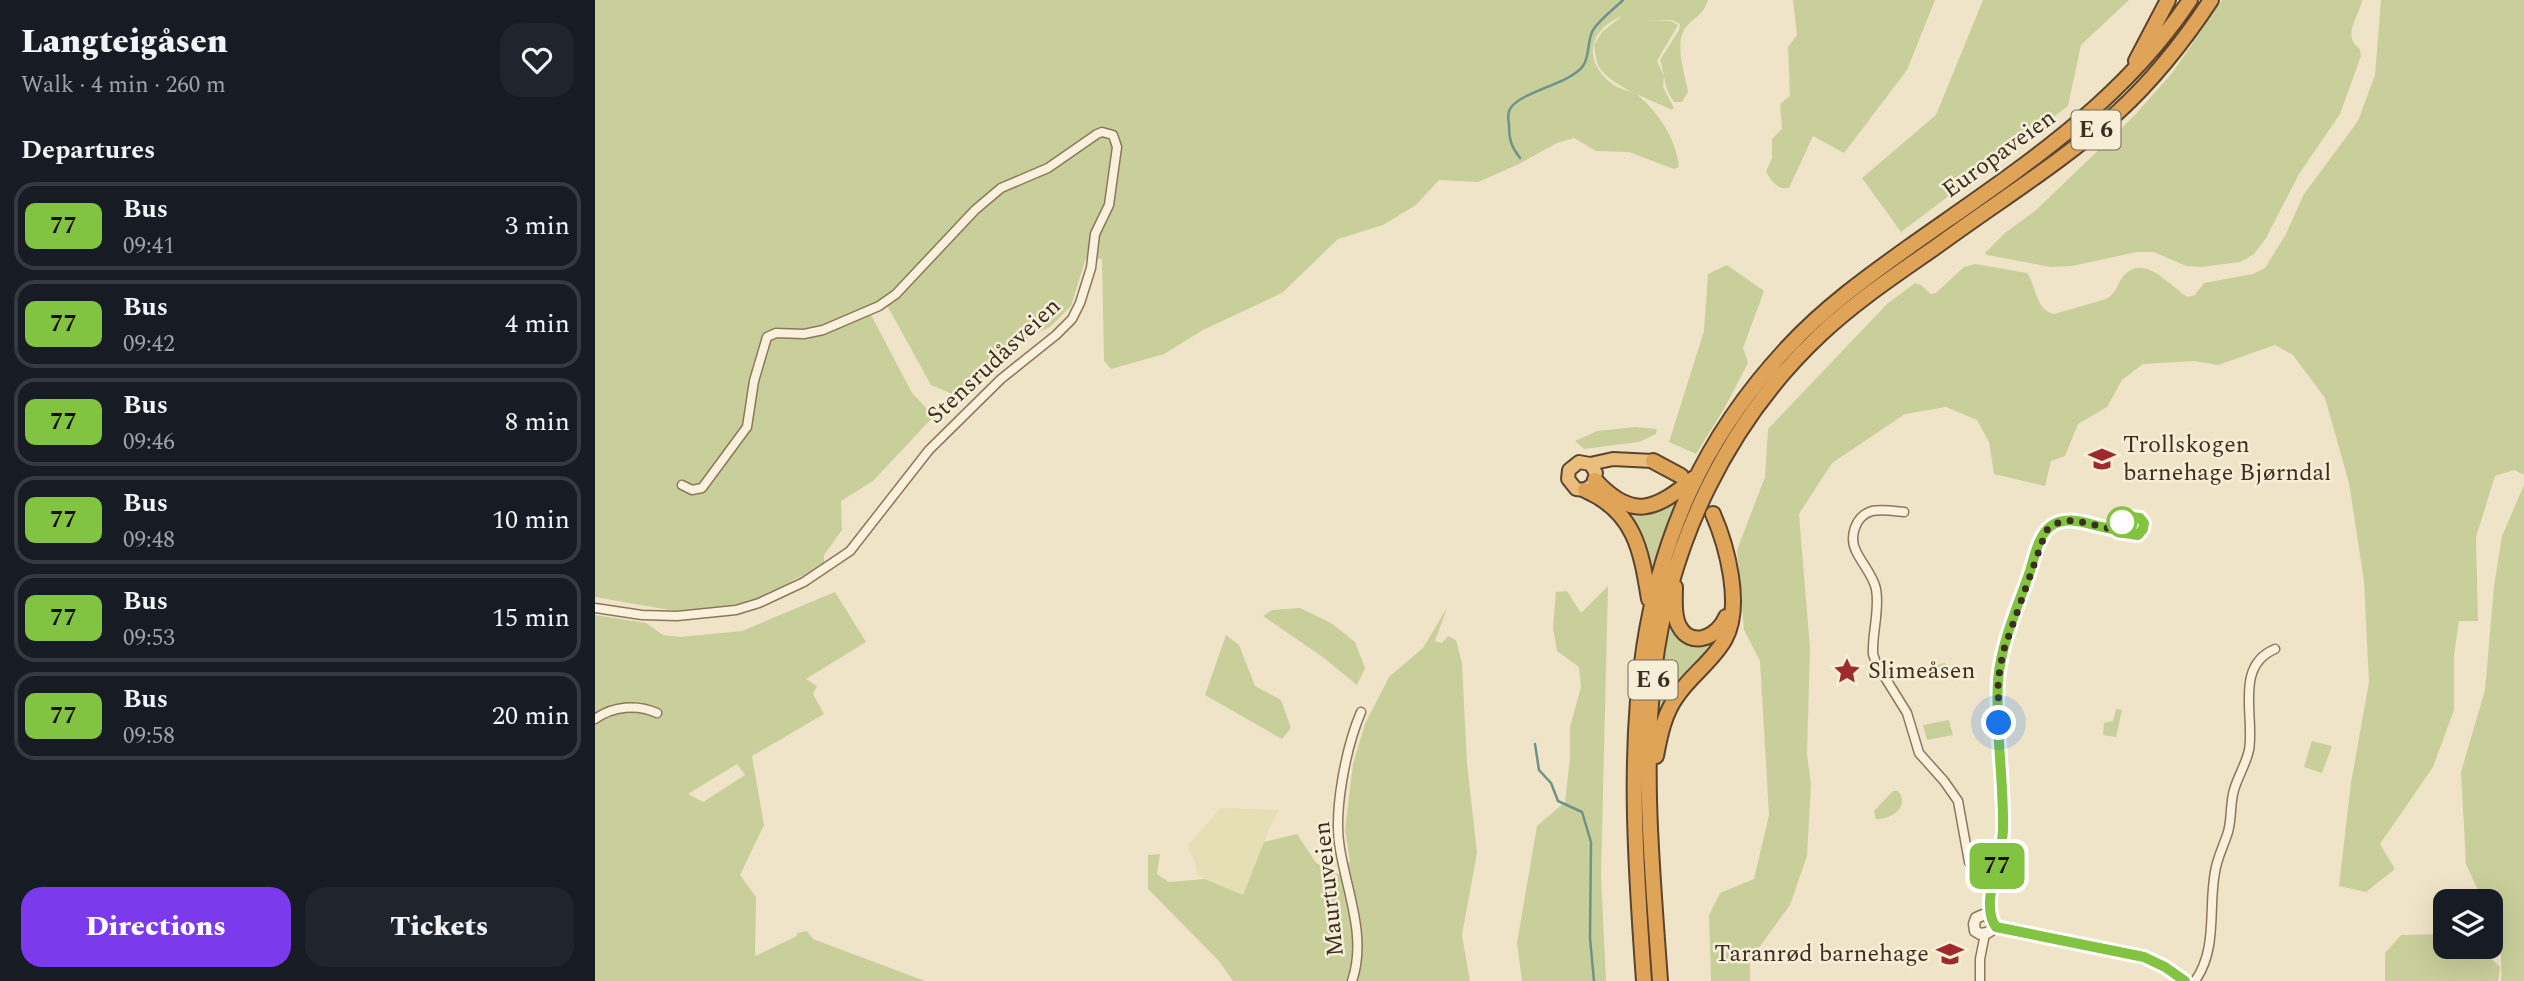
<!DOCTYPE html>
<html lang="en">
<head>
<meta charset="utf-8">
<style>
	:root { --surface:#171b24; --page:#20242c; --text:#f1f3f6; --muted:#9ea1a6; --line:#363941; --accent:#7c3aed }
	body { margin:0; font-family:Spectral,serif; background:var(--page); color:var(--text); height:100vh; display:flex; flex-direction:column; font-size:26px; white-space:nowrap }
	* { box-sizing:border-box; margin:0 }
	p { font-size:23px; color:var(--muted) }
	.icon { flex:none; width:38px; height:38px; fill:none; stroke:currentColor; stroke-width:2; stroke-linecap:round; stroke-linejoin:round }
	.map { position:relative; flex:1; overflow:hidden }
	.details { display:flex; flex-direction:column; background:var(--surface); width:595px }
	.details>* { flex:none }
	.badge { padding:0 14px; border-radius:10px; font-size:24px; line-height:46px }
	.buttons { position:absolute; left:1838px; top:889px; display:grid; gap:14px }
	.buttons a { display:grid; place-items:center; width:70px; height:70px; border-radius:14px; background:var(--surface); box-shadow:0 7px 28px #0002; font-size:35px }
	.you { position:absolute; width:35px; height:35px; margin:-18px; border:5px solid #fff; border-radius:50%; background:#1a73e8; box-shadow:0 0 0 10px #1a73e833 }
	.map>.badge { position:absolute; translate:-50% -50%; box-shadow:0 0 0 4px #fff }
	h2 { padding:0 21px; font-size:26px; line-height:63px }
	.round { display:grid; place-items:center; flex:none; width:74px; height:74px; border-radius:21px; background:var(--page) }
	.summary { display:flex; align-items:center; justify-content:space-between; height:119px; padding:0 21px }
	h1 { font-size:33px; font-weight:800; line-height:52px }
	.action { display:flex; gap:14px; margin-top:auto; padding:14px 21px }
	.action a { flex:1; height:80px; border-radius:21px; background:var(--accent); color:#fff; font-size:28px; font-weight:800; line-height:80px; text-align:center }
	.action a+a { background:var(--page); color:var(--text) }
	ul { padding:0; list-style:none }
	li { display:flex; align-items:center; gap:21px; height:88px; margin:0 14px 10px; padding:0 7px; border:4px solid var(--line); border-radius:21px }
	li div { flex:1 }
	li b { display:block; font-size:26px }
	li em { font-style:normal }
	li .badge { min-width:77px; font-weight:700; text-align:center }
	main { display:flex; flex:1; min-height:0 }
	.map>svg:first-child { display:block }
	.farmland { fill:#e6deb5 }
	.green { fill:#c9cf9b; fill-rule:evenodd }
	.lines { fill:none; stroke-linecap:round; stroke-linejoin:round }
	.stream { stroke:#6f938a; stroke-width:2.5 }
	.minor-casing { stroke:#8d765c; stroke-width:11 }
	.tertiary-casing { stroke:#8d765c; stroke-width:13 }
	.trunk-casing { stroke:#5b4430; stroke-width:16 }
	.motorway-casing { stroke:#5b4430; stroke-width:18 }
	.minor { stroke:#faf1dc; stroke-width:8 }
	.tertiary { stroke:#faf1dc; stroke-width:10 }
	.trunk { stroke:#eabe7c; stroke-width:12 }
	.motorway { stroke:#e0a458; stroke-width:14 }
	.line-casing { stroke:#fff; stroke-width:16 }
	.line { stroke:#82c341; stroke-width:10 }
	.walk { stroke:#3d2e20; stroke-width:7; stroke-dasharray:0 12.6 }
	.stop-dot { fill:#fff; stroke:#82c341; stroke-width:3.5 }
	.labels { text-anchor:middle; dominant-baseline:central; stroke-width:5; stroke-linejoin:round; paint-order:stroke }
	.shield { fill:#f7eed8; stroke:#756857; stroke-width:2 }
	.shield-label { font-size:23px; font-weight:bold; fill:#3d2e20 }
	.street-label { font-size:24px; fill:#3d2e20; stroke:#f7eed8 }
	.poi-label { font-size:24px; fill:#3d2e20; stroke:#f7eed8; text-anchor:start }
</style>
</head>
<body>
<main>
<section class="details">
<div class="summary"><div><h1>Langteigåsen</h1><p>Walk · 4 min · 260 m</p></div><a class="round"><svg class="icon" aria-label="heart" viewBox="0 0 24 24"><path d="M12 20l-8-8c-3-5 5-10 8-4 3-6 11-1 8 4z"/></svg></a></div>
<h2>Departures</h2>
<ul>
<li><span class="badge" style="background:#82c341;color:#111">77</span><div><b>Bus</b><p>09:41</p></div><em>3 min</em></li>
<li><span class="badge" style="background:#82c341;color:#111">77</span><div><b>Bus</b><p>09:42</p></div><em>4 min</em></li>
<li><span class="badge" style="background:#82c341;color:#111">77</span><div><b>Bus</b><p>09:46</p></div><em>8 min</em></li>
<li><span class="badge" style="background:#82c341;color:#111">77</span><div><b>Bus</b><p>09:48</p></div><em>10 min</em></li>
<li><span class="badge" style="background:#82c341;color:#111">77</span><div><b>Bus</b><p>09:53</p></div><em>15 min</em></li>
<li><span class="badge" style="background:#82c341;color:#111">77</span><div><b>Bus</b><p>09:58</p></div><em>20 min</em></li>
</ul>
<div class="action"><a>Directions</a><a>Tickets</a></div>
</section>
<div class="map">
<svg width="1929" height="981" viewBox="0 0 1929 981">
	<rect width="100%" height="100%" fill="#f0e4c8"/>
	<path class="farmland" d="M626,808L684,810L675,827L648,895L602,875L600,862L592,846Z"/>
	<path class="green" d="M0,0H1113C1108,15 1102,15 1092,26C1078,41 1090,74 1093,92L1087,102H1079C1068,86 1071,78 1065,60L1084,30L1085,24L1077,20H1051L1076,21L1083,25L1062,61L1069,76L1068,87L1079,108L1077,110C1055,99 1017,87 1004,67C1001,61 1000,52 999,45L1007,32L1027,16C991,31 988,64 1020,86C1028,91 1038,90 1045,97C1065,115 1081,139 1084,167L1079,169L1034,152L1001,151L979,138L962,143L924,164L883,182L844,180L821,205L788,225L743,239L687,293L608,330L569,354L516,369L509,361L507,259L491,258L476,306L455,327L418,345L404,365L362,396L336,385L288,298L273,309L317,393L339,416L278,481L246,501L247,530L229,555V569L202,578L155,604L122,613L74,610L0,597Z
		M1198,0H1340L1312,70L1249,153L1218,136L1194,188C1182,190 1177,181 1171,172L1177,158V139L1187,129L1185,104L1195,96L1193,47L1202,35Z
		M1388,0H1534L1486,45L1473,106L1306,232L1267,178L1341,115Z
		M1627,0H1767C1764,18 1746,35 1765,49L1766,56L1745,114L1704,174L1671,238L1659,254L1645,262L1606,267L1591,266L1559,252H1542L1477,266L1456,267L1392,255L1390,253L1410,233L1440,211L1539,116L1578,72Z
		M1786,0H1929V475L1919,470L1900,476L1881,537L1883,621H1864L1859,655V710L1838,767L1785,844L1800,869L1771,892L1744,886L1756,783L1774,682L1769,581L1754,483L1730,398L1698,355L1680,345L1623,365L1600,361L1548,364L1527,380L1512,407L1483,424L1470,456L1456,461L1450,486L1399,474L1394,442L1382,420L1351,407L1310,414L1237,463L1204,514L1215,648L1212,754L1216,785L1212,856L1195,905L1155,960V981H1116L1114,915L1125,893L1159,879L1174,815L1165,661L1149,630L1142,550L1170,477L1173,429L1292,304L1320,283L1326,285L1336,294L1341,293L1369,267L1380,264L1432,273C1442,286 1440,310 1459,314L1511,299C1521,294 1521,286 1527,278C1548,250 1575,287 1593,297L1600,295L1609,283L1658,274L1670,268L1691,234L1709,194L1763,121L1780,75Z
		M1132,265L1169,291L1148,348L1153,363L1129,409L1101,454L1074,442L1109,331L1113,274Z
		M1040,427L1062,429L1061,434L1044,442L989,449L980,441L1002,431Z
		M1929,485V981H1906C1907,962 1906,941 1900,923C1897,915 1895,911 1895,901H1888L1871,864L1866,772L1890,690L1899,586L1907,536Z
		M1083,495L1056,572L1033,511Z
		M1013,586L1006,876L1011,981H927L922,943L942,826L970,802L975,758V727L986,687L984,667L962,651L958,628L961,592L972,591L986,613Z
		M240,592L271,642L211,679L222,686L218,694L229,714L157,756L169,825L145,875L161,897L160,956L202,936V933L212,931L218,939L330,981H0V615L51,623L68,635L85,637L147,631ZM142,764L150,775L108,802L93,794Z
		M705,608L736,623L760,642L770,668L762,685L729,658L668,616L677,610Z
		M852,608L840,641L847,643L853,636L861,640L867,663L872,763L882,853L867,935L875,981H638L624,961L553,889V855L565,854L562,874L574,882L610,879L648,895L669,842L702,834L721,863L744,875L755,861L750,830L758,764L770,724L794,677L828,648Z
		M1076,614L1081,629L1125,635L1062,732L1066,675Z
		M631,635L644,645L660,686L686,700L696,728L687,739L610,695Z
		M1349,663L1355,666L1353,674L1331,679L1338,667Z
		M1521,709L1527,710L1521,737L1508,735L1509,723L1518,721Z
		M1354,720L1358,735L1332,740L1328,725Z
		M1717,741L1737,746L1727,773L1709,767Z
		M1298,791H1303C1316,806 1296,820 1281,819L1279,811Z
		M1850,934V947H1884L1905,967L1903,981H1790V953L1806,935Z"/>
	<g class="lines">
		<path class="stream" d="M925,158C916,146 914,140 914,124C913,119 912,114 915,109C924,92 975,84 988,66C995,56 992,40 998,30C1005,19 1019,9 1028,0
			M940,744L944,770L956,783L963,801L987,812L996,842L995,938L999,981"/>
		<defs>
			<path id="minor" d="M1309,512C1299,511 1287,509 1277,511C1260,516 1254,537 1261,551C1267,564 1278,575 1281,589C1285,610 1277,632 1278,654L1281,663L1312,713L1324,753L1349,781L1363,801L1374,862L1382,869L1400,874
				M0,608L47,615L82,616L141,610L164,603L209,582L255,551L334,450L406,379L461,335L477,319L485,303L496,268L500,234L514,205L522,147L518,135L507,132L502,134L453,168L406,188L380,210L301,294L284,306L228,330L209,334L181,333L172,337L159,381L152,427L107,488L97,490L87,485
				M0,719C18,706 42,704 62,713
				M1395,917V899L1408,829L1404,672L1410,642L1445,542C1451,529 1459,521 1474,521L1540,535L1547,531L1549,523L1545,518L1537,517L1518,529
				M757,981C772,938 752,892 745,849C738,812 751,747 766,712
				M1385,981V959L1390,934
				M1600,981C1623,948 1613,909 1620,872C1622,858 1629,845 1633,832C1637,818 1635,803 1639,790C1643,776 1651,764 1654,750C1660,717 1639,666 1680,649"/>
			<path id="tertiary" d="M1401,927L1395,917L1388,915L1381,918L1379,924L1380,931L1385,934L1392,933L1401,927L1541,955L1570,967L1590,981"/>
			<path id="trunk" d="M995,464L1001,473L998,484L990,490L981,489L973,479L974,470L984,462L995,464L1018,459L1058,461"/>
			<path id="motorway" d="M1541,61L1573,0
				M1058,461L1086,476
				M1000,480C1038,522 1062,509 1099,478
				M990,490C1040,512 1046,550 1054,599
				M1080,587C1080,599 1078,615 1084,626C1096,649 1123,637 1131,617
				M1061,756C1065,735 1069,714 1082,696C1096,675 1118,661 1130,639C1148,606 1132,546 1118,514
				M1049,981C1032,746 1019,533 1193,347C1229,308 1272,277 1314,247C1417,174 1524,107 1595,0
				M1065,981C1058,879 1047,773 1059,671C1074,544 1132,422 1226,334C1261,301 1302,274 1342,246C1402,202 1467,162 1523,112C1559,79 1589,41 1616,0"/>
		</defs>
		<use href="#minor" class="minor-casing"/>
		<use href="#tertiary" class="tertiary-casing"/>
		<use href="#trunk" class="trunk-casing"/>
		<use href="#motorway" class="motorway-casing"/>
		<use href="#minor" class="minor"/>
		<use href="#tertiary" class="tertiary"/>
		<use href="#trunk" class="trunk"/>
		<use href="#motorway" class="motorway"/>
	</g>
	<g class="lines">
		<defs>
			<path id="line" d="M1523,532L1543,535L1548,529L1549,523L1545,518L1537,517L1518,529C1498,527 1474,513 1456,526C1443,535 1439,559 1434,574C1422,608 1406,644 1403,680C1400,730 1409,780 1408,829C1408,857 1384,904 1401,927L1549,957L1570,967L1590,981"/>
		</defs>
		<use href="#line" class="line-casing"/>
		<use href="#line" class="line"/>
		<path class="walk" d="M1404,723L1403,681L1408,652L1451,531C1470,511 1495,526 1518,529L1527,522"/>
	</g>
	<defs>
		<symbol id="school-bare" viewBox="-9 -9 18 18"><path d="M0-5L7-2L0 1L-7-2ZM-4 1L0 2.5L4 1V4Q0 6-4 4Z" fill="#9e2a2b" stroke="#f7eed8" stroke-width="2.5" paint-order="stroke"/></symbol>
		<symbol id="sight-bare" viewBox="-9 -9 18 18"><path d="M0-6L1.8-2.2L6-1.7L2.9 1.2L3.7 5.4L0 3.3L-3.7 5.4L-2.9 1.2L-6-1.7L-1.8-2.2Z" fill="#9e2a2b" stroke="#f7eed8" stroke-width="2.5" paint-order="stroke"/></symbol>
	</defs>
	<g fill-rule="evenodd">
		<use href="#school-bare" x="1488" y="440" width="38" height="38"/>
		<use href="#sight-bare" x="1233" y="652" width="38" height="38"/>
		<use href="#school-bare" x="1336" y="935" width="38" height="38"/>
	</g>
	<circle class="stop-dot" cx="1527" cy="522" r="14"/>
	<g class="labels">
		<g class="shield">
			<rect x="1476.5" y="110.5" width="49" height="39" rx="5"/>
			<rect x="1033.5" y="660.5" width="49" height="39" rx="5"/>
		</g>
		<g class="shield-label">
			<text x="1501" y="130">E 6</text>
			<text x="1058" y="680">E 6</text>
		</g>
		<g class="street-label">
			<text transform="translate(1404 154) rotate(-36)">Europaveien</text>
			<text transform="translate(399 361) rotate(-43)">Stensrudåsveien</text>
			<text transform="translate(734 889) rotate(-96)">Maurtuveien</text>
		</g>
		<g class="poi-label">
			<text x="1528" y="445">Trollskogen<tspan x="1528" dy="28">barnehage Bjørndal</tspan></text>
			<text x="1273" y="671">Slimeåsen</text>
			<text x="1334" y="954" text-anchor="end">Taranrød barnehage</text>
		</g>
	</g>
</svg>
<div class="buttons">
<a><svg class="icon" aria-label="layers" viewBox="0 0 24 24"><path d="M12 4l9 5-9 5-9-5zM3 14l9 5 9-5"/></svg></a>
</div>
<div class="you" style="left:1404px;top:723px"></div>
<b class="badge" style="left:1402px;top:866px;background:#82c341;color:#111">77</b>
</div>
</main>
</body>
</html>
